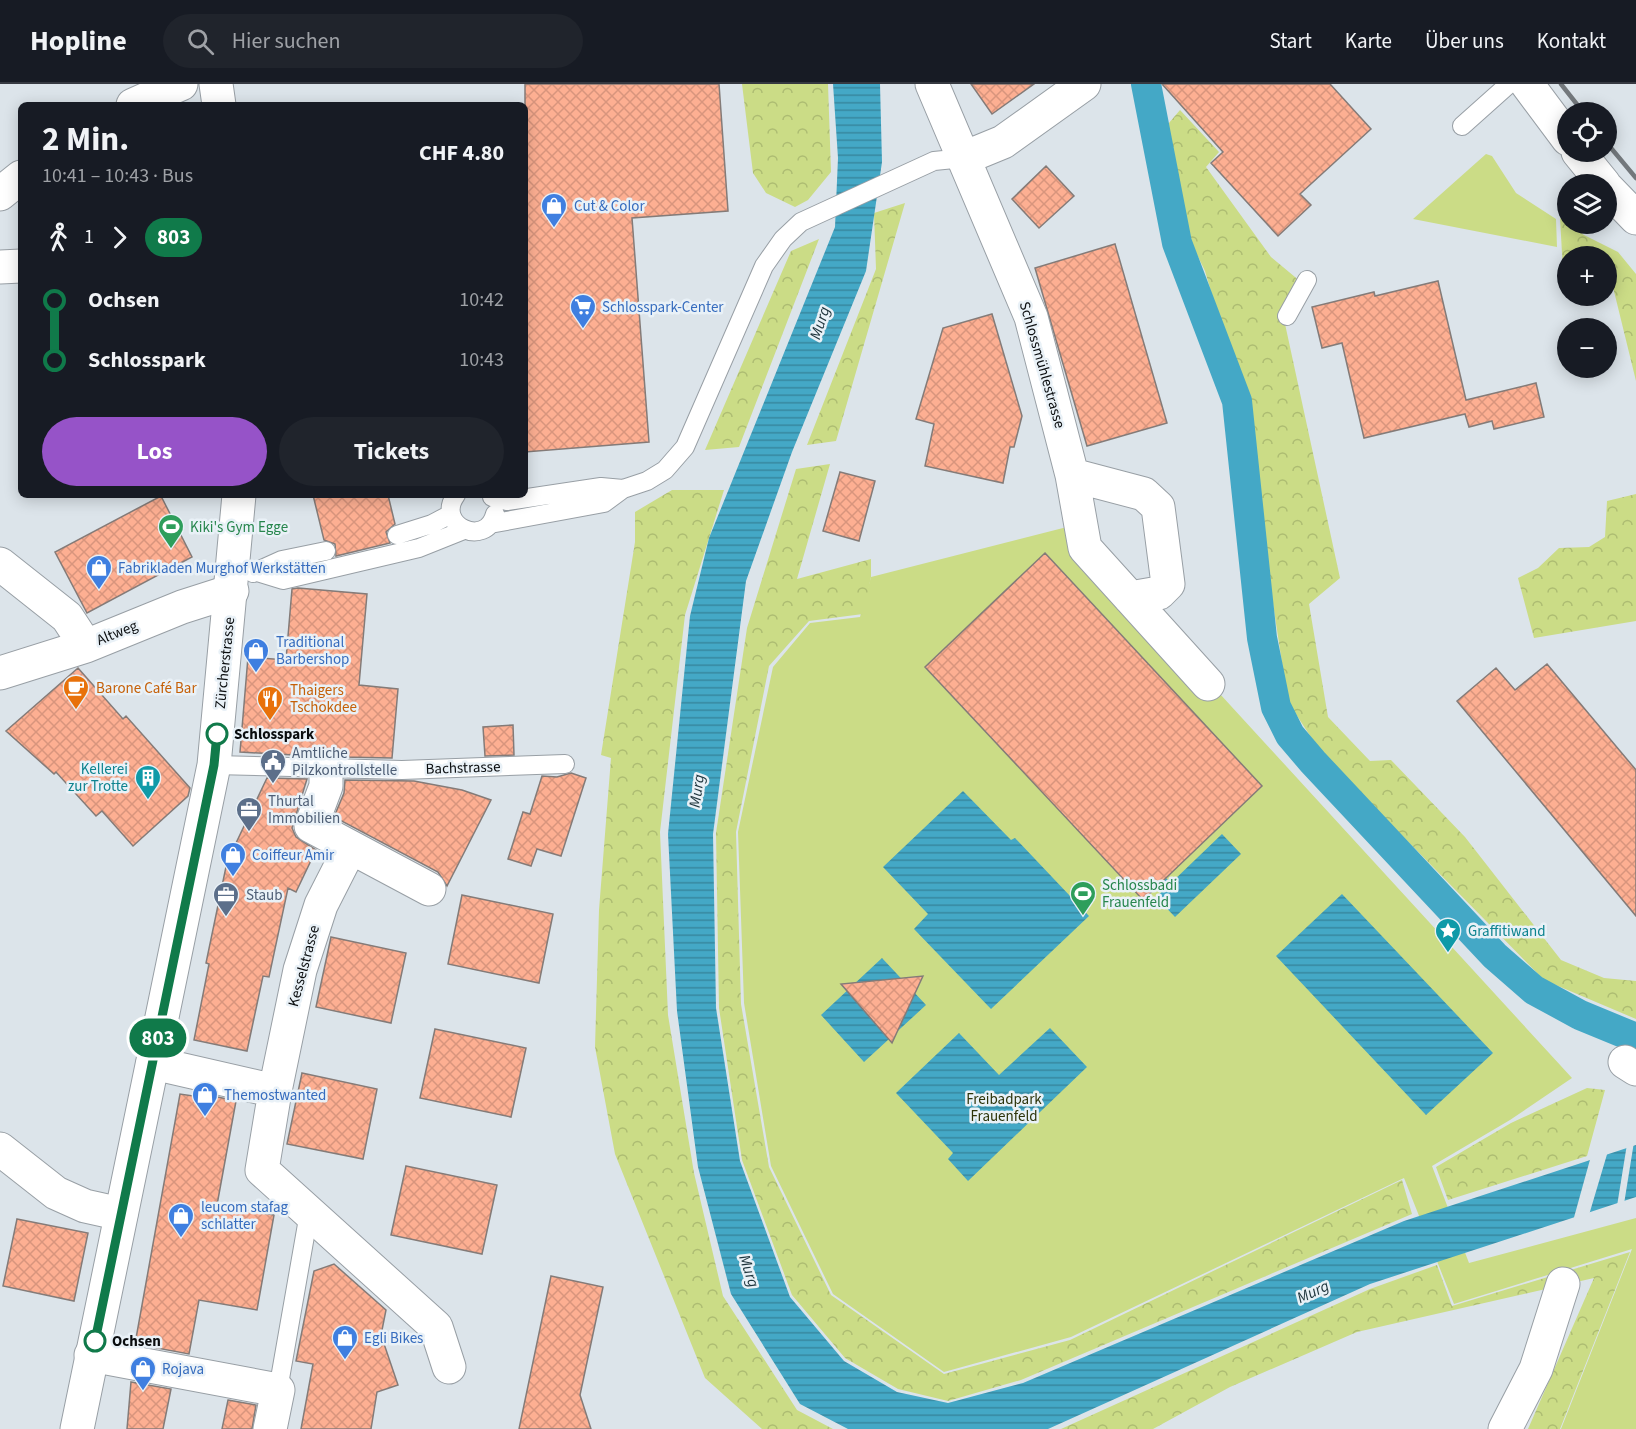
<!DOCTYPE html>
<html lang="de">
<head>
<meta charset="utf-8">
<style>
	:root { --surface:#171b24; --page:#20242c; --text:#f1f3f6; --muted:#9ea1a6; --line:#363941; --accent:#9653c8 }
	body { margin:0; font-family:"Source Sans 3",sans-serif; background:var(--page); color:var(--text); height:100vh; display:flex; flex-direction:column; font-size:22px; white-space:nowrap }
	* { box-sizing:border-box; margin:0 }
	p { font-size:20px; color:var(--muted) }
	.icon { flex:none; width:33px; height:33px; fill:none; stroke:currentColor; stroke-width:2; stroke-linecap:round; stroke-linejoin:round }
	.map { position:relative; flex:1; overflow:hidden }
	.sheet { position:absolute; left:18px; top:18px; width:510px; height:396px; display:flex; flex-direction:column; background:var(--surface); border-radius:9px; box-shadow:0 3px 15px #0003 }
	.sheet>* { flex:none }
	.badge { padding:0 12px; border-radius:20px; font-size:21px; line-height:39px }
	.fabs { position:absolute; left:1557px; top:18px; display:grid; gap:12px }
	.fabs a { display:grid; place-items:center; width:60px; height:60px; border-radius:50%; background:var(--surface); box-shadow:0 3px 15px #0003; font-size:30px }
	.map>.badge { position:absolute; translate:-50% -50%; box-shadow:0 0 0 3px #fff }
	.legs { display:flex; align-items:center; gap:9px; height:66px; padding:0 24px; font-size:20px }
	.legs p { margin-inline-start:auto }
	.headline { display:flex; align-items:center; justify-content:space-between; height:102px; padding:0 24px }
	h1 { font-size:33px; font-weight:700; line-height:45px }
	.button { display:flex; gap:12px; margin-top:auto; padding:12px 24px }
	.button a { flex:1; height:69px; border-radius:36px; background:var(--accent); color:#fff; font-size:24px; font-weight:700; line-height:69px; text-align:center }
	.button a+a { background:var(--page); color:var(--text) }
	ul { padding:0 24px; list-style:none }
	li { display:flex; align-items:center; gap:21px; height:60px; font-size:22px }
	li i { display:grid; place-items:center; width:9px; height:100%; margin:0 8px; background:currentColor }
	li i::after { content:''; width:15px; height:15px; margin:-8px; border:4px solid; border-radius:50%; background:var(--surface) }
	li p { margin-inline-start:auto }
	li:first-child i { background:linear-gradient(#0000 50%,currentColor 0) }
	li:last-child i { background:linear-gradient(currentColor 50%,#0000 0) }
	header { display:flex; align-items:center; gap:36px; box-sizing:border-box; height:84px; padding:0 30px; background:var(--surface); border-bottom:2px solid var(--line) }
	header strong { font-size:28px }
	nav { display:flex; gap:33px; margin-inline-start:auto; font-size:21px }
	.search { width:420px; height:54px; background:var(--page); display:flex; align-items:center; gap:15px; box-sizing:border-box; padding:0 21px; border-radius:33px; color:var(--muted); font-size:22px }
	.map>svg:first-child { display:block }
	.green { fill:#cbdc86 }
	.forest { fill:url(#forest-crowns) }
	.water { fill:url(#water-rules) }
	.pier { fill:#dce4ea }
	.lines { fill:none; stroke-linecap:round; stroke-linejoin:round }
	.canal { stroke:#44a8c6; stroke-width:30 }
	.building { fill:url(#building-cross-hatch); stroke:#847b78; stroke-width:1.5 }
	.service-casing { stroke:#989fa5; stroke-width:20 }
	.minor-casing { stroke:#989fa5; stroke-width:35 }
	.secondary-casing { stroke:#989fa5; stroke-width:35 }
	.service { stroke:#fff; stroke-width:18 }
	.minor { stroke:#fff; stroke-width:33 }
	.secondary { stroke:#fff; stroke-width:33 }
	.rail { stroke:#73787c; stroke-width:4.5 }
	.line-1-casing { stroke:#fff; stroke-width:14 }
	.line-1 { stroke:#107a4a; stroke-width:9 }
	.stop-1-dot { fill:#fff; stroke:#107a4a; stroke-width:3 }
	.labels { text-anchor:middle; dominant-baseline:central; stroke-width:5; stroke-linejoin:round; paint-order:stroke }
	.shop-label { font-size:15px; fill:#366cbe; stroke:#e9f1f7; text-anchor:start }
	.street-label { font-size:15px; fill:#0a0d0f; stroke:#e9f1f7 }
	.leisure-label { font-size:15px; fill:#27864d; stroke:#e9f1f7; text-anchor:start }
	.food-label { font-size:15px; fill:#c56008; stroke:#e9f1f7; text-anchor:start }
	.stop-label { font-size:15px; font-weight:bold; fill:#0a0d0f; stroke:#e9f1f7; text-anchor:start }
	.service-label { font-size:15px; fill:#4e5e75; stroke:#e9f1f7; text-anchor:start }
	.culture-label { font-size:15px; fill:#0d838f; stroke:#e9f1f7; text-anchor:end }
	.park-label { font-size:15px; fill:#2d340a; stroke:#e9f1f7 }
	.water-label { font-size:16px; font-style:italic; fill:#1e343c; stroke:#e9f1f7 }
</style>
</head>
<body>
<header>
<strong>Hopline</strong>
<div class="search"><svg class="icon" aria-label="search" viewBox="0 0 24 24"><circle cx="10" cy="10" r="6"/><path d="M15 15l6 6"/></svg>Hier suchen</div>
<nav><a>Start</a><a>Karte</a><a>Über uns</a><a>Kontakt</a></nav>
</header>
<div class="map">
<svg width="1636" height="1345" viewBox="0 0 1636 1345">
	<defs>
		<pattern id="forest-crowns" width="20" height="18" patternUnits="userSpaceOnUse" patternTransform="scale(1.5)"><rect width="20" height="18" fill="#cbdc86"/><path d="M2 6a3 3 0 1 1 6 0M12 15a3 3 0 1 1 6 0" fill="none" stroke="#adbc72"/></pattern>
		<pattern id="water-rules" width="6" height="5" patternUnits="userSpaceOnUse" patternTransform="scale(1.5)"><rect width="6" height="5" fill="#44a8c6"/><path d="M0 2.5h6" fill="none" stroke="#37879f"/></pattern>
		<pattern id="building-cross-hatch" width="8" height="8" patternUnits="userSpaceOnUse" patternTransform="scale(1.5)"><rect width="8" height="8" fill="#fdaf92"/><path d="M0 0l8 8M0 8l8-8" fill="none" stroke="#d8957d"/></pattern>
	</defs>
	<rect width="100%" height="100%" fill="#dce4ea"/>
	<path class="green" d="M1486,70L1492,72L1516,109L1556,135L1557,163L1413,135Z
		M1067,443L1572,994L1510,1036L1432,1082L1469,1179L1636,1134V1345H1561L1632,1165L1454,1220L1404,1094L1071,1253L944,1288L833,1210L771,1082L744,919L738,748L773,583L810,539L860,533L871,493Z"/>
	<path class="forest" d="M742,0H828L831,88L808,116L795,123L766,109L753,89Z
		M1180,26L1219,68L1206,83L1271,173L1301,198L1282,226L1340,494L1309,520L1328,633L1370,677L1391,676L1465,753L1561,876L1604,894L1636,897V935L1544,896L1322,670L1288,618L1241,310L1205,187L1175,125L1163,46Z
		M905,119L836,357L807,361L876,185L874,129Z
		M1560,134L1584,151L1618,168L1636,190V297L1611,195H1607L1606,172H1568L1567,204H1564Z
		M819,155L739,363L705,366L791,167Z
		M830,380L797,495L871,475V493L863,530L809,537L769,582L736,748L741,920L769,1083L831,1211L944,1290L1070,1256L1402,1096L1412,1130L1021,1296L948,1317L898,1305L845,1274L792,1211L742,1076L719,924L716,749L747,544L796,385Z
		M672,406H724L685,531L660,748L668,931L694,1089L723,1212L797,1326L833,1345H762L705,1294L615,1070L595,963L599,826L611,674L601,671L635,458V428Z
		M1636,410V537L1534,554L1518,494L1538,484L1559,464L1589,463L1605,453L1607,417Z
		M1587,1004L1605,1006L1587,1072L1448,1116L1436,1083L1511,1039Z
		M1630,1168L1560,1345H1528L1594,1194L1357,1248L1230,1303L1153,1345H1061L1370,1205L1437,1181L1452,1222Z"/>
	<path class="water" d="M833,0H880L882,78L866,187L792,368L746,497L713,750L716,924L740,1077L790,1213L844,1277L897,1308L948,1319L1023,1299L1404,1137L1636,1061V1113L1370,1200L1048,1345H848L800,1320L731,1210L698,1083L677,927L668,750L690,532L709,454L835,143L838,74Z
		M963,707L1011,756L1015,754L1089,832L991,925L914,845L928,830L883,783Z
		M1222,750L1241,770L1175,833L1156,813L1164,806L1159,801L1166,794L1171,799Z
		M1342,810L1493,969L1426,1031L1276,872Z
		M882,874L926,921L864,978L821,931Z
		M1050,944L1087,983L968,1097L948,1075L953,1069L896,1009L959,949L999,991Z"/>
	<path class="pier" d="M1634,1058L1624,1120L1617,1122L1627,1060Z
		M1608,1067L1589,1131L1573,1137L1591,1072Z"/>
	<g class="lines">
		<path class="canal" d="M1146,0L1177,159L1237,317L1262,554L1276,623L1290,651L1313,678L1495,872L1534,906L1580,931L1636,954"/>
	</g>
	<path class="building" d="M525,0H719L728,127L632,134L649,358L525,368Z
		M971,0H1034L992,30Z
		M1162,0H1330L1371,45L1300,110L1311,121L1278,152L1211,79L1223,68Z
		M1046,82L1074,112L1039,144L1012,115Z
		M1115,160L1167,339L1087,362L1035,184Z
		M1438,197L1466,316L1536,299L1544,333L1494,345L1492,337L1469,343L1465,330L1364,354L1342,259L1322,264L1312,223L1374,208L1375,212Z
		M992,230L1022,332L1014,363H1010L1003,399L925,382L934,340L916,335L943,244Z
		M840,388L875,397L859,457L823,447Z
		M313,411H388L395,440L386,448L390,459L336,472L335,460L324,456Z
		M161,412L192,473L87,529L55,468Z
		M1045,469L1262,702L1143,816L925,583Z
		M298,504L367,510L359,601L398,605L392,674L341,673L327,665L312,672L240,668L248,573L286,576L292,505Z
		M1547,580L1636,686V832L1457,617L1496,584L1515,606Z
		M78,584L123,635L126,632L190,704L188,712L133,762L102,727L96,732L56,688L54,690L6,647Z
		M513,641L514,671L485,672L483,643Z
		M571,689L586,694L561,772L537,765L531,782L508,775L523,728L530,730L542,692L557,693Z
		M267,694L307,695L292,744L296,753L316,766L296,808L288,804L269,893L263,892L247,967L194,956L209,880L206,879L227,778Z
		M345,696L414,697L462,706L491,716L447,802L438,788L334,733L344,709Z
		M462,811L553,830L539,899L448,880Z
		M331,853L406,869L391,939L316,923Z
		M923,892L892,959L841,900Z
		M435,945L526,964L511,1033L420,1014Z
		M302,989L377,1005L363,1075L287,1060Z
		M195,1008L236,1017L217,1121L274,1131L257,1226L199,1216L189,1270L135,1260L180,1010L193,1012Z
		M406,1082L497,1101L482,1170L391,1151Z
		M17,1135L88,1149L74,1217L3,1202Z
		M334,1180L386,1226L381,1251L398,1301L377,1308L371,1345H301L313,1280L296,1277L314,1187Z
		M551,1192L603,1203L580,1311L591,1345H519Z
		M131,1298L171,1305L163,1345H127Z
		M228,1316L256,1321L252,1345H222Z"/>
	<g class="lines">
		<defs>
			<path id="service" d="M1462,42L1509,0
				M1287,232L1307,196
				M456,411C434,441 486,465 495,430
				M492,413L507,417L601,403L623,405
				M490,440L604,419L623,405L647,397L665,386L685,363L764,182L783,155L801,138L934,77L964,74
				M397,451L432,440L451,430
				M257,488L283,496L419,464L464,446
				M253,489L282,476L326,467
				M214,681L402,686L565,680
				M278,1306L309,1129"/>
			<path id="minor" d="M932,0L1031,233L1072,391L1085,464L1208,600
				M133,21L181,0
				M964,74L1003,58L1084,0
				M0,110L21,93
				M0,183L21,182
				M1072,391L1144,410L1158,423L1168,500L1159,509L1130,514
				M0,480L67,533L86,562
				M0,589L86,562L182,523L232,507
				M326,684V702L311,742L429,805
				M1625,978L1636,985
				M153,979L275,1007L262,1086L436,1243L449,1283
				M275,1007L300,886L321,821L350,764
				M0,1065L56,1109L85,1122L121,1130
				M91,1271L278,1306L270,1345
				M1505,1345L1536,1285L1563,1200"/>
			<path id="secondary" d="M216,0L219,21
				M1527,0L1568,55
				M1578,68L1604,100
				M1606,103L1636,134
				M77,1345L214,681L239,411"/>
		</defs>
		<use href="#service" class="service-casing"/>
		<use href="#minor" class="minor-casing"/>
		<use href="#secondary" class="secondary-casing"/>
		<use href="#service" class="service"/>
		<use href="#minor" class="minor"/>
		<use href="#secondary" class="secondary"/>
		<path class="rail" d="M1561,0L1583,28
			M1606,58L1636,94"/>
	</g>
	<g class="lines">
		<defs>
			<path id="line-1" d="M95,1257L214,681L217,650"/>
		</defs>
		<use href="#line-1" class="line-1-casing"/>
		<use href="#line-1" class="line-1"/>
	</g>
	<defs>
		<symbol id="shop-pin" viewBox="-11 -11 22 30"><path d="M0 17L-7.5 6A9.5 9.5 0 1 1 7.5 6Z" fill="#3f7fe0" stroke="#e9f1f7"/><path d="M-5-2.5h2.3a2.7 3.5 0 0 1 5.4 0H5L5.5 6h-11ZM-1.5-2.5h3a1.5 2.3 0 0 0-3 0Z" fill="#fff"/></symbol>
		<symbol id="supermarket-pin" viewBox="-11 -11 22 30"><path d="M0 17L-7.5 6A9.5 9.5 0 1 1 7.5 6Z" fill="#3f7fe0" stroke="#e9f1f7"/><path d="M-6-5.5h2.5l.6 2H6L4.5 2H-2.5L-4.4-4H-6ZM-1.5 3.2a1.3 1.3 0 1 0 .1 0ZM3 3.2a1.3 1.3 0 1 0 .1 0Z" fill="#fff"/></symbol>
		<symbol id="stadium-pin" viewBox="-11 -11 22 30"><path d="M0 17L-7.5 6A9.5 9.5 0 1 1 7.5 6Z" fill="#2e9e5b" stroke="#e9f1f7"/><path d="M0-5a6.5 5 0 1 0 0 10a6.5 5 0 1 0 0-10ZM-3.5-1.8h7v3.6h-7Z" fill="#fff"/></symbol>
		<symbol id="cafe-pin" viewBox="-11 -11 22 30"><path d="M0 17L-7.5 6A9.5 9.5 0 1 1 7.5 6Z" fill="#e8710a" stroke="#e9f1f7"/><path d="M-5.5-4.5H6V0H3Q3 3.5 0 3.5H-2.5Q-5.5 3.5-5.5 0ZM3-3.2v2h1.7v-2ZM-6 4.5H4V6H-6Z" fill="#fff"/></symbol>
		<symbol id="restaurant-pin" viewBox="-11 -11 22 30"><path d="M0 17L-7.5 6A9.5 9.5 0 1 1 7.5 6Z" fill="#e8710a" stroke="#e9f1f7"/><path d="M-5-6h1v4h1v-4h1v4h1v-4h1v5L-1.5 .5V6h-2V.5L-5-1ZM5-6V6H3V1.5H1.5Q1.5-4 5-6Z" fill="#fff"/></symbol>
		<symbol id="civic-pin" viewBox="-11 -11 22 30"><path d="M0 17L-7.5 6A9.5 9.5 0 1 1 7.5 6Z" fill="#5c6f8a" stroke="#e9f1f7"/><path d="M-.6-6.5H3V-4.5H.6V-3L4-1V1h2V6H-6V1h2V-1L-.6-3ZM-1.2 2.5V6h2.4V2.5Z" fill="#fff"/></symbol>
		<symbol id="building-pin" viewBox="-11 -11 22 30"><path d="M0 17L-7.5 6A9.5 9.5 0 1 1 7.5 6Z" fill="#0f9aa8" stroke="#e9f1f7"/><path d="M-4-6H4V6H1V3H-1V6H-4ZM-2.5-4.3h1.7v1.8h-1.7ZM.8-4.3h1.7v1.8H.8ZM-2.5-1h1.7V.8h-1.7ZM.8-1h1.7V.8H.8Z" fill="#fff"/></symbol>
		<symbol id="office-pin" viewBox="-11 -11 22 30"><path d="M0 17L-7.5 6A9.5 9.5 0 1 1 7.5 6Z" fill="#5c6f8a" stroke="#e9f1f7"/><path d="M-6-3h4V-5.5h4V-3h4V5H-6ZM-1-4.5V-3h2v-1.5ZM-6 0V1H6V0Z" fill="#fff"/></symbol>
		<symbol id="sight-pin" viewBox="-11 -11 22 30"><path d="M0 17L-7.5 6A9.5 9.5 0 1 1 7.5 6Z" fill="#0f9aa8" stroke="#e9f1f7"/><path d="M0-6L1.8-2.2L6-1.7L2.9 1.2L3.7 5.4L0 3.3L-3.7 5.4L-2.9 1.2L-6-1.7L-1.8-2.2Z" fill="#fff"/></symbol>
	</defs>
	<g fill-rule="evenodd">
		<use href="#shop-pin" x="539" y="107" width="30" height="40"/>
		<use href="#supermarket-pin" x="568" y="208" width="30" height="40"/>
		<use href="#stadium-pin" x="156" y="428" width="30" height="40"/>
		<use href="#shop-pin" x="84" y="469" width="30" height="40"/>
		<use href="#shop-pin" x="241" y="552" width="30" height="40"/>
		<use href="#cafe-pin" x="61" y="589" width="30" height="40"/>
		<use href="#restaurant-pin" x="255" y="600" width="30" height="40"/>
		<use href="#civic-pin" x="258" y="663" width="30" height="40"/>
		<use href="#building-pin" x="133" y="679" width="30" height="40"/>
		<use href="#office-pin" x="234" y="711" width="30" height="40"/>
		<use href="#shop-pin" x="218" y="756" width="30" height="40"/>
		<use href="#stadium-pin" x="1068" y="795" width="30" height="40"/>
		<use href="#office-pin" x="211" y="796" width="30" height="40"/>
		<use href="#sight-pin" x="1433" y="832" width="30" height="40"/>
		<use href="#shop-pin" x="190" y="996" width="30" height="40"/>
		<use href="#shop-pin" x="166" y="1117" width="30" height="40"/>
		<use href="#shop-pin" x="330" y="1239" width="30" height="40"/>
		<use href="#shop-pin" x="128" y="1270" width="30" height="40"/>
	</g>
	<g class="stop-1-dot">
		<circle cx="217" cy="650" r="10"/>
		<circle cx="95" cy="1257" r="10"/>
	</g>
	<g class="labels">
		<g class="shop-label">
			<text x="574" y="122">Cut &amp; Color</text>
			<text x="602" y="223">Schlosspark-Center</text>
			<text x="118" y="484">Fabrikladen Murghof Werkstätten</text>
			<text x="276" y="558">Traditional<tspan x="276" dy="17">Barbershop</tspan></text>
			<text x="252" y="771">Coiffeur Amir</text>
			<text x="224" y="1011">Themostwanted</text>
			<text x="201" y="1123">leucom stafag<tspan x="201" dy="17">schlatter</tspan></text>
			<text x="364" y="1254">Egli Bikes</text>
			<text x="162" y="1285">Rojava</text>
		</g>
		<g class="street-label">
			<text transform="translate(1042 281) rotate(74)">Schlossmühlestrasse</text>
			<text transform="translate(117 549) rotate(-22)">Altweg</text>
			<text transform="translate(225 579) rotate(-84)">Zürcherstrasse</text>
			<text transform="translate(463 684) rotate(-2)">Bachstrasse</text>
			<text transform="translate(304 882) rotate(-75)">Kesselstrasse</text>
		</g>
		<g class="leisure-label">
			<text x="190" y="443">Kiki's Gym Egge</text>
			<text x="1102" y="801">Schlossbadi<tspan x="1102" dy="17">Frauenfeld</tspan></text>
		</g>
		<g class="food-label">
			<text x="96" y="604">Barone Café Bar</text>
			<text x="290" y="606">Thaigers<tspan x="290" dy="17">Tschokdee</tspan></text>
		</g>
		<g class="stop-label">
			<text x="234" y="650">Schlosspark</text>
			<text x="112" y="1257">Ochsen</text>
		</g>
		<g class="service-label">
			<text x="292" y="669">Amtliche<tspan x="292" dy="17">Pilzkontrollstelle</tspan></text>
			<text x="268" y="717">Thurtal<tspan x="268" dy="17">Immobilien</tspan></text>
			<text x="246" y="811">Staub</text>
		</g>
		<g class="culture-label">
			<text x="128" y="685">Kellerei<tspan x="128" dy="17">zur Trotte</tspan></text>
			<text x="1468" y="847" text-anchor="start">Graffitiwand</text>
		</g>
		<g class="park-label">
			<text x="1004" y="1015">Freibadpark<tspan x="1004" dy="17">Frauenfeld</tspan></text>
		</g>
		<g class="water-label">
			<text transform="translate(820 239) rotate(-72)">Murg</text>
			<text transform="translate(697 707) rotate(-82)">Murg</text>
			<text transform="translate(749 1187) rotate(72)">Murg</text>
			<text transform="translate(1313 1208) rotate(-25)">Murg</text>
		</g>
	</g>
</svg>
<div class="fabs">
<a><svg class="icon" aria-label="locate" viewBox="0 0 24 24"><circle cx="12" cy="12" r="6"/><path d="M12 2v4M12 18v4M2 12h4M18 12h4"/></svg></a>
<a><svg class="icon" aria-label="layers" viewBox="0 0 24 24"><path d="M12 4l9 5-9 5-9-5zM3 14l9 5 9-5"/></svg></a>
<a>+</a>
<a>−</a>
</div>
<b class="badge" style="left:158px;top:954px;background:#107a4a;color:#fff">803</b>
<section class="sheet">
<div class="headline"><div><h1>2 Min.</h1><p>10:41 – 10:43 · Bus</p></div><b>CHF 4.80</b></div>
<div class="legs"><svg class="icon" aria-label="walk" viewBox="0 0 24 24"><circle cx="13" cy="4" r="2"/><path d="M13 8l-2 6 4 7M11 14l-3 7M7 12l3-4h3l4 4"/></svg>1<svg class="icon" aria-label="forward" viewBox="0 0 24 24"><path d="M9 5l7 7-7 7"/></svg><b class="badge" style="background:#107a4a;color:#fff">803</b></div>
<ul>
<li><i style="color:#107a4a"></i><b>Ochsen</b><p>10:42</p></li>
<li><i style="color:#107a4a"></i><b>Schlosspark</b><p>10:43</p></li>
</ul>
<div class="button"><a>Los</a><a>Tickets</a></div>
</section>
</div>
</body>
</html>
